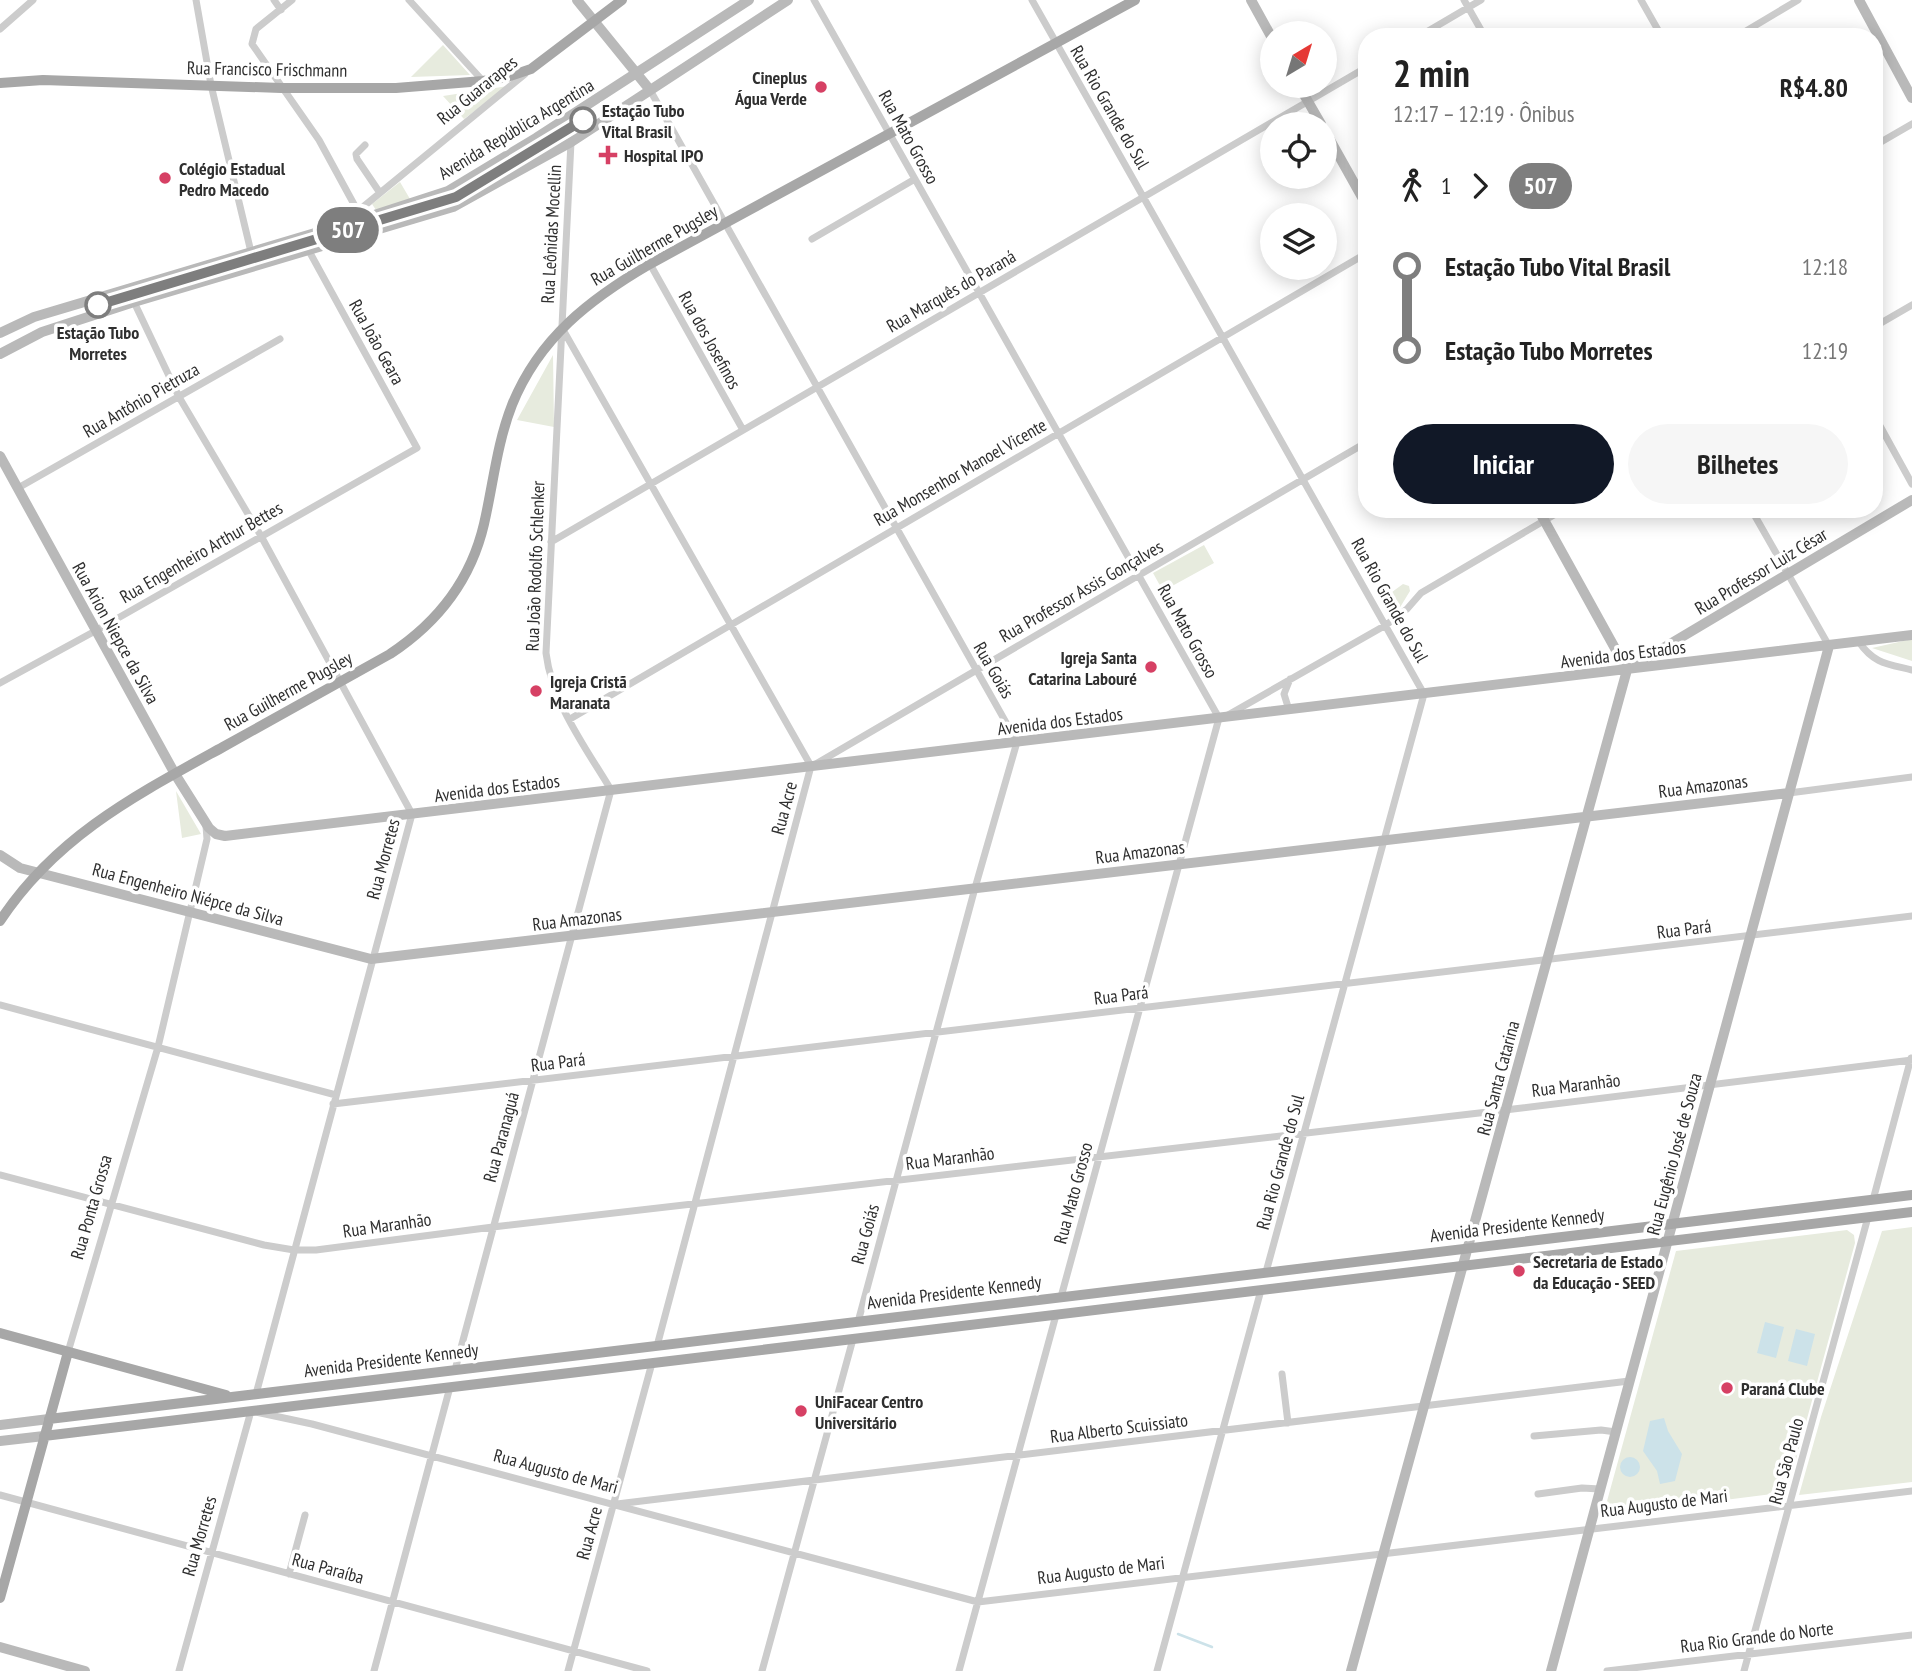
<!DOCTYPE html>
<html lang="pt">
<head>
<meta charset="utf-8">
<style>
	:root { --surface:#fff; --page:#f6f6f6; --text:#222; --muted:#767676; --accent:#111827 }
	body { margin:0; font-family:"PT Sans Narrow",sans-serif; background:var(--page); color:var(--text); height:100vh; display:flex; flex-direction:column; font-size:26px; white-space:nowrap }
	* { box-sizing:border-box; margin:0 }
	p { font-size:23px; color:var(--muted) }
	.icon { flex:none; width:38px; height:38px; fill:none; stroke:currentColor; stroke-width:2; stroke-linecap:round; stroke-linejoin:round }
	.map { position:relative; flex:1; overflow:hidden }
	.sheet { position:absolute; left:1358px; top:28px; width:525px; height:490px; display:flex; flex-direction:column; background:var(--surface); border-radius:28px; box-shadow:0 4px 18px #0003 }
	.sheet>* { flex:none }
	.badge { padding:0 14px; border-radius:23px; font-size:24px; line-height:46px }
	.needle { width:46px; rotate:38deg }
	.fabs { position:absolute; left:1260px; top:21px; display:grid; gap:14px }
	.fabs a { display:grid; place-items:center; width:77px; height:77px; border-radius:50%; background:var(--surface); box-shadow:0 4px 18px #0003; font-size:35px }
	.map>.badge { position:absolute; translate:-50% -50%; box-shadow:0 0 0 4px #fff }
	.legs { display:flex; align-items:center; gap:10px; height:77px; padding:0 35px; font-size:23px }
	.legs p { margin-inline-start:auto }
	.overview { display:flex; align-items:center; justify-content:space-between; height:119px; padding:0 35px }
	h1 { font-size:38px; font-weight:600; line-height:52px }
	.button { display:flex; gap:14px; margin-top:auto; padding:14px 35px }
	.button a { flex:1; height:80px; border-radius:42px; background:var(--accent); color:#fff; font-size:28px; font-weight:600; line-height:80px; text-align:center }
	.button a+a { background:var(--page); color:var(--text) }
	ul { padding:0 35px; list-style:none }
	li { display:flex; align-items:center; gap:24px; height:84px; font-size:26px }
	li i { display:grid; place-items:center; width:10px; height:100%; margin:0 9px; background:currentColor }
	li i::after { content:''; width:18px; height:18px; margin:-9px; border:5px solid; border-radius:50%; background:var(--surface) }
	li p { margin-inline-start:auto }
	li:first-child i { background:linear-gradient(#0000 50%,currentColor 0) }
	li:last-child i { background:linear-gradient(currentColor 50%,#0000 0) }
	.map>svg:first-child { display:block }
	.green { fill:#e7ebde }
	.water { fill:#cce2e9 }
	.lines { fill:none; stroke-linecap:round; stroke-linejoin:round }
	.stream { stroke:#cce2e9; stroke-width:2.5 }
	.street { stroke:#ccc; stroke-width:7 }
	.secondary { stroke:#b9b9b9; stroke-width:10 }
	.primary { stroke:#a7a7a7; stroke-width:10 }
	.line-1-casing { stroke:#fff; stroke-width:16 }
	.line-1 { stroke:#7e7e7e; stroke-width:10 }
	.poi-dot { fill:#d64064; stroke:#fff; stroke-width:2.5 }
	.stop-1-dot { fill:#fff; stroke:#7e7e7e; stroke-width:3.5 }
	.labels { text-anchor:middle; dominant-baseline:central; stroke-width:7; stroke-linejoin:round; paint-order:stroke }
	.street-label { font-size:18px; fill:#2f2f2f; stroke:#fff }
	.poi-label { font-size:18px; font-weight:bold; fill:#2f2f2f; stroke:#fff; text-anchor:start }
	.stop-label { font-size:18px; font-weight:bold; fill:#2f2f2f; stroke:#fff; text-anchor:start }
</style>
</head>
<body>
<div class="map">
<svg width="1912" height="1671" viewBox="0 0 1912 1671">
	<rect width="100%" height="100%" fill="#fff"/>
	<path class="green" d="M443,45L470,75L411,77Z
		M508,86L464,119L443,96Z
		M400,182L410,199L376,210L372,204Z
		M553,355L554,427L517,420Z
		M1204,545L1214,563L1163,591L1153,573Z
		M1403,584L1409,586L1410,591L1399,609H1390L1385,603L1384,593L1392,592Z
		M1912,639V661L1872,648Z
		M176,791L201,834L182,838Z
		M1912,1227V1482L1799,1495L1821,1417L1882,1231Z
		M1847,1230L1854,1235L1855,1243L1787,1492L1606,1515L1604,1512L1676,1251Z"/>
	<path class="water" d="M1765,1322L1784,1327L1776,1358L1757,1353Z
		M1796,1329L1815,1334L1807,1366L1788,1361Z
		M1664,1418L1668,1431L1682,1454L1675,1481L1660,1484L1657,1471L1643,1451L1650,1421Z
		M1620 1467a10 10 0 1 1 20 0a10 10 0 1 1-20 0Z"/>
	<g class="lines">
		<path class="stream" d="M1178,1634L1212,1647"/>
		<path class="street" d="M196,0L211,85L251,252
			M274,0L281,10
			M292,0L256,29L252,44L319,140L362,219
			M409,0L483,81
			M814,0L1219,718L1061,1297
			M1032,0L1424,694L1266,1272
			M1464,0L1485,37
			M1641,0L1662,37
			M0,29L33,0
			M1418,37L1481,0
			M1736,37L1798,0
			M650,90L1017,742L975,888L858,1322
			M365,145L356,154L357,159L380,193
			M1874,146L1912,124
			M358,211L525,74
			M812,239L915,179
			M650,264L743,430
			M134,302L179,397L261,536L412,814L256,1394
			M1874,327L1912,305
			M562,328L811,766L657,1346
			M1874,415L1912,484
			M18,488L280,339
			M1751,509L1829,646
			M551,542L1367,67
			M1859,642C1874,664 1888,664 1912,670
			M0,683L97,630L417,448L309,251
			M1289,710L1284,694L1290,679
			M1228,715L1386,625L1407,609L1421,593L1564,509
			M570,719L1367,253
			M814,765L1367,442
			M1789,793L1912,777
			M0,1005L336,1095
			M333,1104L1912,916
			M0,1175L264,1245L294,1250H316L493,1227L1505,1110L1912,1060
			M1873,1200L1911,1058
			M68,1352L158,1047L207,839L206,826
			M455,1370L611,790C586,748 552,703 546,653L571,142
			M1282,1374L1288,1423
			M1534,1436L1601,1430L1616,1432
			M1538,1494L1582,1488L1600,1489
			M0,1495L647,1671
			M617,1504L1629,1381
			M289,1574L305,1515
			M179,1671L251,1411L312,1424L978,1602L1912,1491
			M374,1671L450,1387
			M568,1671L652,1363
			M762,1671L853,1339
			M959,1671L1056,1315
			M1157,1671L1261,1290
			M1607,1671L1912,1635
			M1744,1671L1868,1217"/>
		<path class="secondary" d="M577,0L650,90
			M1251,0L1272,38
			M1859,0L1912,98
			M1299,86L1321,124
			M1325,131L1367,206
			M0,333L34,317L362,219L448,191L536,138L749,0
			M0,354L42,332L134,302L453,207L571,142L788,0
			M0,456L175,774L209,828L216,834L225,836L1912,635
			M1633,666L1912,500
			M0,855L20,868L371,959L1789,793
			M0,1425L49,1419
			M0,1441L44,1436
			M0,1647L85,1671
			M1351,1671L1627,670L1538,509
			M1551,1671L1829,646"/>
		<path class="primary" d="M0,83L43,80L281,88H396L483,81L507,77L531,69L622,0
			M0,921C56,836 136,795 223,747C279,716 335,685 390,654C437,623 471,580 484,524C493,485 497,443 512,405C539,338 590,299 650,264L1135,0
			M0,1333L226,1395
			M49,1419L1912,1195
			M44,1436L1912,1212
			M0,1598L68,1352"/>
	</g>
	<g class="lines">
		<defs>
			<path id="line-1" d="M98,305L456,197L583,120"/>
		</defs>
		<use href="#line-1" class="line-1-casing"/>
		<use href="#line-1" class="line-1"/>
	</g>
	<g class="poi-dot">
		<circle cx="821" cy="87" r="7"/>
		<path d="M604.5 144.5h7v7h7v7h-7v7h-7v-7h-7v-7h7z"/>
		<circle cx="165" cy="178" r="7"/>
		<circle cx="1151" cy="667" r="7"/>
		<circle cx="536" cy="691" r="7"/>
		<circle cx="1519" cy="1271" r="7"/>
		<circle cx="1727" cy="1388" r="7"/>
		<circle cx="801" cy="1411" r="7"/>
	</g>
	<g class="stop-1-dot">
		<circle cx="583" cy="120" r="12"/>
		<circle cx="98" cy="305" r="12"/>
	</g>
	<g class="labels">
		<g class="street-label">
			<text transform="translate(267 69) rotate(1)">Rua Francisco Frischmann</text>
			<text transform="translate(477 90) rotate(-39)">Rua Guararapes</text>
			<text transform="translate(1110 107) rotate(60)">Rua Rio Grande do Sul</text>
			<text transform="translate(516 129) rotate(-31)">Avenida República Argentina</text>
			<text transform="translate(909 137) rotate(61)">Rua Mato Grosso</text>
			<text transform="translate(551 234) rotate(-87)">Rua Leônidas Mocellin</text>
			<text transform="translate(654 245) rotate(-30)">Rua Guilherme Pugsley</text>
			<text transform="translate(951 291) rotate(-30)">Rua Marquês do Paraná</text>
			<text transform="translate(710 340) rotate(61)">Rua dos Josefinos</text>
			<text transform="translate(377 342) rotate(61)">Rua João Geara</text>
			<text transform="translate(141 400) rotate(-30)">Rua Antônio Pietruza</text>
			<text transform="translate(960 472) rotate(-30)">Rua Monsenhor Manoel Vicente</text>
			<text transform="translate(201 552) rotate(-30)">Rua Engenheiro Arthur Bettes</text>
			<text transform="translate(535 566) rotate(-88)">Rua João Rodolfo Schlenker</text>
			<text transform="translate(1761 571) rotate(-31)">Rua Professor Luiz César</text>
			<text transform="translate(1081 591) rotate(-30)">Rua Professor Assis Gonçalves</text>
			<text transform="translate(1390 600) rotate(61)">Rua Rio Grande do Sul</text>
			<text transform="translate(1188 631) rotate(61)">Rua Mato Grosso</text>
			<text transform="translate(116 633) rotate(61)">Rua Arion Niepce da Silva</text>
			<text transform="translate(1623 654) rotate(-7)">Avenida dos Estados</text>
			<text transform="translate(994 670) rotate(60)">Rua Goiás</text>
			<text transform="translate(288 691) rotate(-29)">Rua Guilherme Pugsley</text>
			<text transform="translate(1060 721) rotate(-7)">Avenida dos Estados</text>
			<text transform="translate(1703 786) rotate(-7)">Rua Amazonas</text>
			<text transform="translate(497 788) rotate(-7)">Avenida dos Estados</text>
			<text transform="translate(784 808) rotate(-75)">Rua Acre</text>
			<text transform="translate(1140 852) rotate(-7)">Rua Amazonas</text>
			<text transform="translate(383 859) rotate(-75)">Rua Morretes</text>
			<text transform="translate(188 894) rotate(15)">Rua Engenheiro Niépce da Silva</text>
			<text transform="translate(577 919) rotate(-7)">Rua Amazonas</text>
			<text transform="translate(1684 929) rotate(-7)">Rua Pará</text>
			<text transform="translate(1121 995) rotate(-7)">Rua Pará</text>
			<text transform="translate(558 1062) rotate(-7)">Rua Pará</text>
			<text transform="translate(1498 1078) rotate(-75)">Rua Santa Catarina</text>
			<text transform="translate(1576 1085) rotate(-7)">Rua Maranhão</text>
			<text transform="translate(501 1137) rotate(-75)">Rua Paranaguá</text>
			<text transform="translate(1674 1154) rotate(-75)">Rua Eugênio José de Souza</text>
			<text transform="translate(950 1158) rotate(-7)">Rua Maranhão</text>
			<text transform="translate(1280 1162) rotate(-75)">Rua Rio Grande do Sul</text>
			<text transform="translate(1073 1193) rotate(-75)">Rua Mato Grosso</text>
			<text transform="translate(91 1207) rotate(-74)">Rua Ponta Grossa</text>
			<text transform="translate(387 1225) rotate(-8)">Rua Maranhão</text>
			<text transform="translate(1517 1225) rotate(-7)">Avenida Presidente Kennedy</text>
			<text transform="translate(865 1234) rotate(-75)">Rua Goiás</text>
			<text transform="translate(954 1292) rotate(-7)">Avenida Presidente Kennedy</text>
			<text transform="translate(391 1360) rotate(-7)">Avenida Presidente Kennedy</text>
			<text transform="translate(1119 1428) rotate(-7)">Rua Alberto Scuissiato</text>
			<text transform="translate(1786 1461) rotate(-75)">Rua São Paulo</text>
			<text transform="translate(556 1471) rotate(15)">Rua Augusto de Mari</text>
			<text transform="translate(1664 1503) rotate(-7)">Rua Augusto de Mari</text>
			<text transform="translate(589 1533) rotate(-75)">Rua Acre</text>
			<text transform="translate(199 1536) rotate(-74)">Rua Morretes</text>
			<text transform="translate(328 1568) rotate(15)">Rua Paraíba</text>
			<text transform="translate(1101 1570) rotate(-7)">Rua Augusto de Mari</text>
			<text transform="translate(1757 1637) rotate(-7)">Rua Rio Grande do Norte</text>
		</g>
		<g class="poi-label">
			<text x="807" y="77" text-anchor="end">Cineplus<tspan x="807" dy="21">Água Verde</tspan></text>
			<text x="624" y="155">Hospital IPO</text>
			<text x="179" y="168">Colégio Estadual<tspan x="179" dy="21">Pedro Macedo</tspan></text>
			<text x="1137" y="657" text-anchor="end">Igreja Santa<tspan x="1137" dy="21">Catarina Labouré</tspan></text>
			<text x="550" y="681">Igreja Cristã<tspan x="550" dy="21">Maranata</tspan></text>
			<text x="1533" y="1261">Secretaria de Estado<tspan x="1533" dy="21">da Educação - SEED</tspan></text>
			<text x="1741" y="1388">Paraná Clube</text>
			<text x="815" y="1401">UniFacear Centro<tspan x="815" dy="21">Universitário</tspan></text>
		</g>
		<g class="stop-label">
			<text x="602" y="110">Estação Tubo<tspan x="602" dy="21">Vital Brasil</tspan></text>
			<text x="98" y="332" text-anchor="middle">Estação Tubo<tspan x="98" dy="21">Morretes</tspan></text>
		</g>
	</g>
</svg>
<div class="fabs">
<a><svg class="needle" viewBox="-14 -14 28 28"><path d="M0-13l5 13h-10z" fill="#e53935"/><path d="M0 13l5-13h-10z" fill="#767676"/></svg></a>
<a><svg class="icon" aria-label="locate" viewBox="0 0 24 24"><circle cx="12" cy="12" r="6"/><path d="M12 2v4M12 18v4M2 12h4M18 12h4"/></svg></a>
<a><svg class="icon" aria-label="layers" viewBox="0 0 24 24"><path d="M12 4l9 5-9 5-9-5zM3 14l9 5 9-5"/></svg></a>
</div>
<b class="badge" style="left:348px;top:230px;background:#7e7e7e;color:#fff">507</b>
<section class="sheet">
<div class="overview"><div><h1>2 min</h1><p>12:17 – 12:19 · Ônibus</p></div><b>R$4.80</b></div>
<div class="legs"><svg class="icon" aria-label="walk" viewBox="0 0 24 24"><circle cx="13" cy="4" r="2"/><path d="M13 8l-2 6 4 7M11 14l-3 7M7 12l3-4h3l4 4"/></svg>1<svg class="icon" aria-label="forward" viewBox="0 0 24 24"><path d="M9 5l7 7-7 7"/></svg><b class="badge" style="background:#7e7e7e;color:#fff">507</b></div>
<ul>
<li><i style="color:#7e7e7e"></i><b>Estação Tubo Vital Brasil</b><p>12:18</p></li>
<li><i style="color:#7e7e7e"></i><b>Estação Tubo Morretes</b><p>12:19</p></li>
</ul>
<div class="button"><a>Iniciar</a><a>Bilhetes</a></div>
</section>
</div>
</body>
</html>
